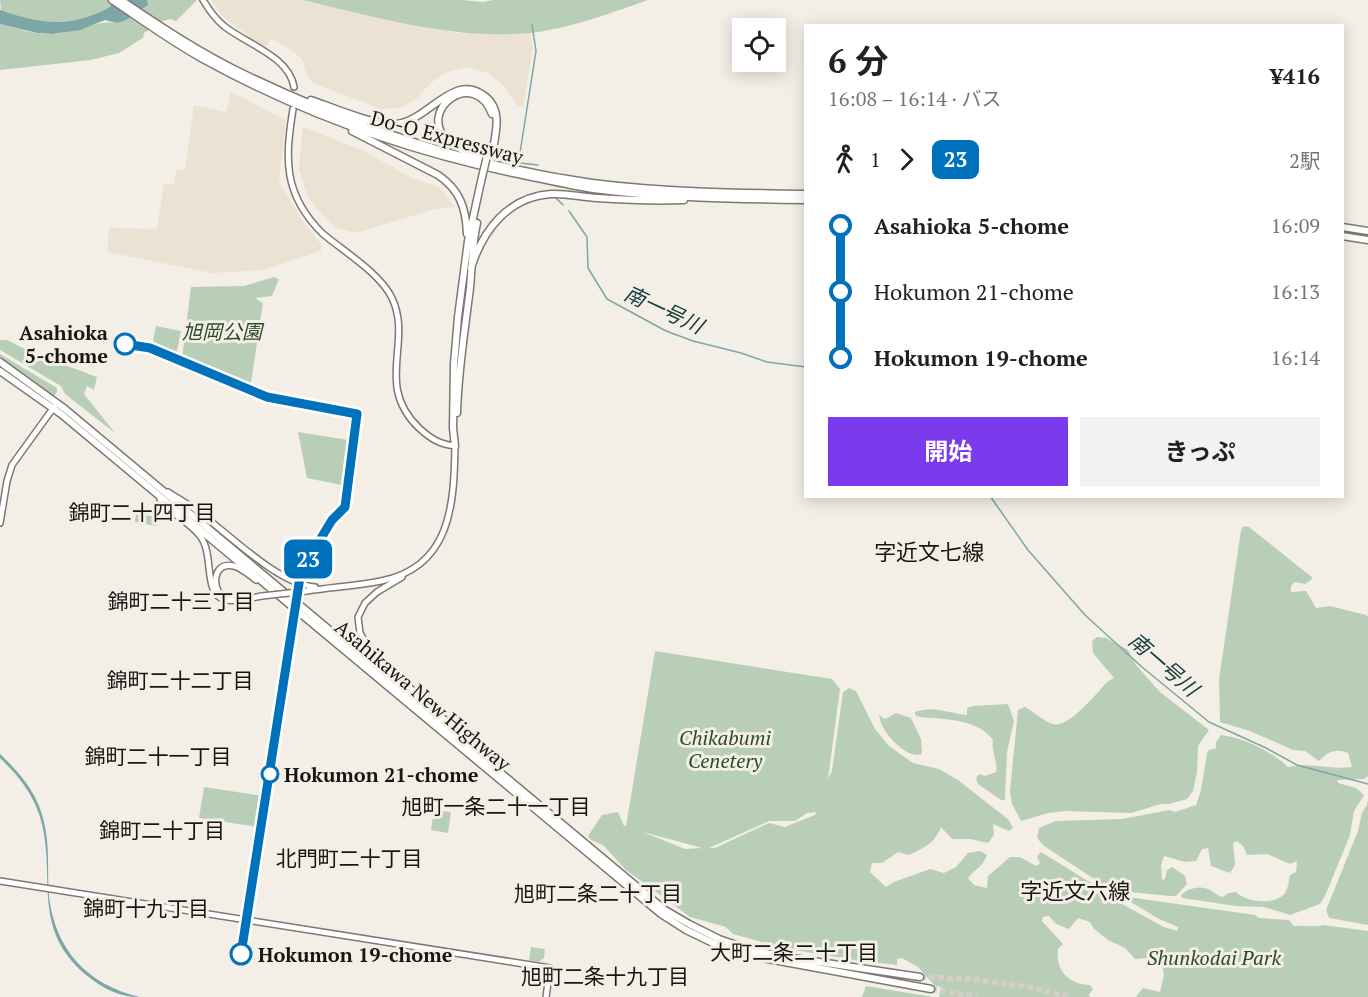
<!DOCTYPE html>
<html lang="ja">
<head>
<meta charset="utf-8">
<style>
	:root { --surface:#fff; --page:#f2f2f2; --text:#202124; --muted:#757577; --accent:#7c3aed }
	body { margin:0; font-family:"PT Serif","Noto Sans JP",serif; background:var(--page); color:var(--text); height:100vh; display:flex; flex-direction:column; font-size:22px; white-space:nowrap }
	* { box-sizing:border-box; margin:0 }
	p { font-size:20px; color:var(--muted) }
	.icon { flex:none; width:33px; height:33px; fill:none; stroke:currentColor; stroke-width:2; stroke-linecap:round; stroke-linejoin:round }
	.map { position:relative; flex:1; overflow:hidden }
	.drawer { position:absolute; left:804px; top:24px; width:540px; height:474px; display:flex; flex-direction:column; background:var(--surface); border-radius:0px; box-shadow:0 3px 15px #0003 }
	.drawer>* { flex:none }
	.badge { padding:0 12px; border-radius:9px; font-size:21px; line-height:39px }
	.buttons { position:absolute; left:732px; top:18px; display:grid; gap:12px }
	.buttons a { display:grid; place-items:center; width:54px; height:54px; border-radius:0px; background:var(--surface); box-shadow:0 3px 15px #0003; font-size:30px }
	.map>.badge { position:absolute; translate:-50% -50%; box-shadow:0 0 0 3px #fff }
	.legs { display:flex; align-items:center; gap:9px; height:66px; padding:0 24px; font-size:20px }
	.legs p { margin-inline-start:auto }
	.head { display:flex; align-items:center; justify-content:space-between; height:102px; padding:0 24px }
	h1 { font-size:33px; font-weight:700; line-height:45px }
	.cta { display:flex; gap:12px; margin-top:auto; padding:12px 24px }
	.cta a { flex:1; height:69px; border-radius:0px; background:var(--accent); color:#fff; font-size:24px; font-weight:700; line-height:69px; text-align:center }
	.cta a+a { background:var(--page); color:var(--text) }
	ul { padding:0 24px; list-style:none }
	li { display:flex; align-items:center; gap:21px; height:66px; font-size:22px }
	li i { display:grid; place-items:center; width:9px; height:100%; margin:0 8px; background:currentColor }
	li i::after { content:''; width:15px; height:15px; margin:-8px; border:4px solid; border-radius:50%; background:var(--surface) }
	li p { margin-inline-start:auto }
	li:first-child i { background:linear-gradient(#0000 50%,currentColor 0) }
	li:last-child i { background:linear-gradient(currentColor 50%,#0000 0) }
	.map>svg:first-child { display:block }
	.built { fill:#ebe2d3 }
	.green { fill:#b9ceb7; fill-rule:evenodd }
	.water { fill:#7da6a6 }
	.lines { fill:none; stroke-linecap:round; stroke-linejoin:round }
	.stream { stroke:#7da6a6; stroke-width:1.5 }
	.highway-tunnel { stroke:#d3cec6; stroke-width:6; stroke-dasharray:6 3; stroke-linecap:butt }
	.major-casing { stroke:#7d7971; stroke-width:8 }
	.highway-casing { stroke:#7d7971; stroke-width:9 }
	.major { stroke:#fff; stroke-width:5 }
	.highway { stroke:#fff; stroke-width:6 }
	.major-bridge-casing { stroke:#7d7971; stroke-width:8; stroke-linecap:butt }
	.highway-bridge-casing { stroke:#7d7971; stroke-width:9; stroke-linecap:butt }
	.major-bridge { stroke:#fff; stroke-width:5 }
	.highway-bridge { stroke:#fff; stroke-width:6 }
	.line-1-casing { stroke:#fff; stroke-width:14 }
	.line-1 { stroke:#0072bc; stroke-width:9 }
	.stop-1-dot { fill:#fff; stroke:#0072bc; stroke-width:3 }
	.labels { text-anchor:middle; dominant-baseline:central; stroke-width:6; stroke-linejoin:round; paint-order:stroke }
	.street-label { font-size:20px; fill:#181613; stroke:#f4efe6 }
	.park-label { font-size:20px; font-style:italic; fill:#294c27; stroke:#f4efe6 }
	.stop-label { font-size:20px; font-weight:bold; fill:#181613; stroke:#f4efe6; text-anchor:start }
	.water-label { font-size:21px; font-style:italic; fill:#133b3c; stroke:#f4efe6 }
	.neighbourhood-label { font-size:21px; fill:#181613; stroke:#f4efe6 }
	.quarter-label { font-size:22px; fill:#181613; stroke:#f4efe6 }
</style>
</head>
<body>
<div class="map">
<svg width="1368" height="997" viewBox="0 0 1368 997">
	<rect width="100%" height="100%" fill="#f4efe6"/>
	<path class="built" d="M211,0H302L456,33H530L533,47L523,107L517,105L504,86L488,73L467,67L447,72L432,82L416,99L400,108L381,109L313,83L306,74L303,61L295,53L271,38L267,46H262L222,16Z
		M231,92L286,120L279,181L302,220L321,244V251L263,270L212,273L107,252L109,228L157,229L164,183L174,185L176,170H185L194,105L226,112Z
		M303,127L366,152L408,176L440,188L455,207L435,209L356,233L336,228L317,209L307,195L299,169Z"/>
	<path class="green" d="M0,0H115C110,9 101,12 92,15C60,28 33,22 1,11Z
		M147,0H197L176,21L170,19L163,21L144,33L143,38L119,53L91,60L0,70V24C17,28 35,35 52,34C74,33 99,19 117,23L147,5Z
		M302,0H462L483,2L493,0H648C614,12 565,30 529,33C452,40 377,17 302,0Z
		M274,277L279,279L272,296L255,298L263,303L250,389L182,359L191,287L244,286Z
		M156,326L181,331L176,356L152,347Z
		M0,340H7L47,360L49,359L97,377L94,390L87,386L84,394L115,433L65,394L61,386L0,350Z
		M0,354L57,388V392L54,396L0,359Z
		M298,432L348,440L341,485L307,478Z
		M136,514L158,517L156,526L135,522Z
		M1244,526L1249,527L1313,578L1305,584L1295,582L1291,586V592L1306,591L1316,608L1330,606L1366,615L1368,617V776L1364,779L1337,780L1338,783L1356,788L1364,795L1354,811L1350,835L1325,896L1320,904L1290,915L1264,907L1236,906L1182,898L1181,895C1187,889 1197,886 1205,888C1212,889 1216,896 1223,897L1228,893L1236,892C1245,902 1275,906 1285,893C1288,888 1289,881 1290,875L1296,872L1297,861L1290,864L1267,854L1247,855L1243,846L1237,841L1233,843L1235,865L1230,873L1211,866L1208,848L1202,849L1196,861L1185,862L1164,856L1161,865L1162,880L1165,879L1167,870L1172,867L1185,876L1187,884L1176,896H1169L1111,890L1044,846L1037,838L1039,828L1056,821L1122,819L1170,810L1175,812L1196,805L1201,790L1207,753L1209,750L1216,748V742L1221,735C1244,738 1271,751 1288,767C1310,762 1330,770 1352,767L1348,753C1335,748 1328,752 1319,761L1305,751L1293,750L1250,731L1220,722L1219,679L1241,530Z
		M1097,637L1106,638L1128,650L1136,665L1160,692L1209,730L1198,746L1197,772L1193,791L1187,799L1169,804H1161L1131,813L1065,811L1048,813L1021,821L1012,804L1010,791L1018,710L1025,707C1034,712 1043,721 1053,724C1068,729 1097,693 1107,682L1114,678L1093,653L1092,641Z
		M655,651L832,679L840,689L828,779L832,771L843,692L849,688L856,691L875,729L889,746L913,763L939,769L958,780L1009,820L1013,828L1009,831L993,824L994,835L988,843L970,839H952L941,827C934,844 925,847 909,855L898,852L882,863H872L870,872L886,887L894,882L930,869L944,873L956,867L968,853L980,851L987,855C982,868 976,868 968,878L974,885L987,888L988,876L1010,857H1020L1036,866L1040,863L1037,856L1041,852L1109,894L1122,904L1164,927L1177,931L1178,927L1159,919L1129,901L1128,897L1255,915L1259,918L1289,920L1294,926C1304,925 1314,928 1323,925L1368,931V997H1136L1143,988L1160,992L1164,975L1162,964L1149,958L1135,959L1125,948L1108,940L1094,929L1090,922L1078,918L1069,929L1056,924L1049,916L1043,917L1042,921L1063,944L1058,949C1055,971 1069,984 1090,985L1093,989L1089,995L1090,997H939L942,987L935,986L918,967L902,958L897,959V965L855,960L782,948L733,934L726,927L690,917L626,870L603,845L591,840L588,836L602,815L618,812L624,826H626ZM816,812L815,815L785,827L769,823L715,848H709L769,821H795L807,813ZM643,832L702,848L685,849Z
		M1008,704L1014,721L1007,752L1005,800H1001L978,784L976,778L979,774L985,776L996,772C998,761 991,752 993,740C980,722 955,720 934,718C927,717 921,719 915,715V712C933,705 948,713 967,715V708L973,706Z
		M896,713L911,718L921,739L922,754C909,759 890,740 884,729C881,725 880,719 879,715L885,719Z
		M204,787L263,796L258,827L199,818Z
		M1368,800V925L1329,918L1326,910L1358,831L1362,813L1367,805Z
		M434,810L451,812L448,833L431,830Z
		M531,947L545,949L544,958L539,962L529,960Z
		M866,986L933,997H862Z"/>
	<path class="water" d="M115,0H147L148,5L126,20L117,23L105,20L80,30L52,34L37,33L0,24V10C32,21 59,28 92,15C101,12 110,9 115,0Z
		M0,754C20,773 38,794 44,822C50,846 47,871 49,896C55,950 88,985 140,997C121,997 105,990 90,978C27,929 59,874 39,814C31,791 17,774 0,758Z"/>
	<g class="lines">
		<path class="stream" d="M532,25L536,51L519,159L520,163L538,165
			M556,198L563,205
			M569,211L587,237L588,268L607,299L666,331L693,341L741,353L767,362L806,367
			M990,496L1028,550L1085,615L1142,667L1209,722L1266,748L1297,765L1368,784"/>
		<path class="highway-tunnel" d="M920,977L972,979L1029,987L1070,997
			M931,989L977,997"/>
		<defs>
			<path id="major" d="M203,0C209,10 215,19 224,26C246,44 289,56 294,87
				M293,109C285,159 283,194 322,233C344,252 379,272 392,298C413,342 374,385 419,428C431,439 439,444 455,446C454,505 451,567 381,581C356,586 332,587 307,591
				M168,492C177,498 187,503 196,510C227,532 277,584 315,587
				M160,499C170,514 189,521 200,536C215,554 202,596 226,600C237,602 251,598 262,596
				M0,523L7,481L12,465L54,407
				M402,577L377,592L365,603L358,617L360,633L371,652L455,729L464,740
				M228,597L219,593C212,580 216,562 234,566C242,568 249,575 256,580
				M0,881L550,968L546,997"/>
			<path id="highway" d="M112,0C142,20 172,42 203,59C301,113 404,150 513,173C539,178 566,185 593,189C663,198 735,199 806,200
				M121,0C161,27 202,54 246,75C354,127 472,166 592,183C663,192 734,193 806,194
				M311,100C334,108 373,125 396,124C429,121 454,70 486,97C502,110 496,132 493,149
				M352,131L438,175C460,190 466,208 467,234
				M491,159C477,155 459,151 448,141C415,110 475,67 492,114
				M1342,227L1368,231
				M1342,236L1368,240
				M471,268C483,230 508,197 551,194C566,193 581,197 597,198C626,200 655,201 684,200
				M0,362L65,409L665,910L689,924L719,939L745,948L779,956L920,977
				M0,371L61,414L661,914L686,930L717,945L757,957L931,989
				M457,413C458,371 465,329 470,288C472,266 472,245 477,223
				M455,446L453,428L454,364L458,317L468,241L482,177"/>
		</defs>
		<use href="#major" class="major-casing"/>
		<use href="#highway" class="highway-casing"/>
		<use href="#major" class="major"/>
		<use href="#highway" class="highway"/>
		<defs>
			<path id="major-bridge" d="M262,596L307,591"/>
			<path id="highway-bridge" d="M482,177L489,148"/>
		</defs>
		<use href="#major-bridge" class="major-bridge-casing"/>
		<use href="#highway-bridge" class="highway-bridge-casing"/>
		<use href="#major-bridge" class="major-bridge"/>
		<use href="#highway-bridge" class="highway-bridge"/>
	</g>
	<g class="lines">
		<defs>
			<path id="line-1" d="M125,344L150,348L267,397L357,414L345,507L332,520L304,566L300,577L241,954"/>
		</defs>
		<use href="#line-1" class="line-1-casing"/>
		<use href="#line-1" class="line-1"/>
	</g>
	<g class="stop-1-dot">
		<circle cx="125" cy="344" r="10"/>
		<circle cx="270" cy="774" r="8"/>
		<circle cx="241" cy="954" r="10"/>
	</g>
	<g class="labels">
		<g class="street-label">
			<text transform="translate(447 137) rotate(15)">Do-O Expressway</text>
			<text transform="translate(423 695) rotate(40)">Asahikawa New Highway</text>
		</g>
		<g class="park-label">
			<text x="222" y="331">旭岡公園</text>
			<text x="725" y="737">Chikabumi<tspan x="725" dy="23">Cenetery</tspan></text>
			<text x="1214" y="957">Shunkodai Park</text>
		</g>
		<g class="stop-label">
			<text x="108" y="332" text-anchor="end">Asahioka<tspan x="108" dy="23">5-chome</tspan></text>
			<text x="284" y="774">Hokumon 21-chome</text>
			<text x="258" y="954">Hokumon 19-chome</text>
		</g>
		<g class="water-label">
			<text transform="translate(664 309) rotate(25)">南一号川</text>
			<text transform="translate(1164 664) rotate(41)">南一号川</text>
		</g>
		<g class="neighbourhood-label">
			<text x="142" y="512">錦町二十四丁目</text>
			<text x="181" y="601">錦町二十三丁目</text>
			<text x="180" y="680">錦町二十二丁目</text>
			<text x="158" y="756">錦町二十一丁目</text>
			<text x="496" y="806">旭町一条二十一丁目</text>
			<text x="162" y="830">錦町二十丁目</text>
			<text x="349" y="858">北門町二十丁目</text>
			<text x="598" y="893">旭町二条二十丁目</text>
			<text x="146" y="908">錦町十九丁目</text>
			<text x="794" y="952">大町二条二十丁目</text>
			<text x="605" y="976">旭町二条十九丁目</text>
		</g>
		<g class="quarter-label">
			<text x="929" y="551">字近文七線</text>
			<text x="1075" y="890">字近文六線</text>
		</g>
	</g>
</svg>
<div class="buttons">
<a><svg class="icon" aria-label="locate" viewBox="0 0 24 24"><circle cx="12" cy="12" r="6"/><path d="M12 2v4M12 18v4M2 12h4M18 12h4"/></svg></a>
</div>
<b class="badge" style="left:308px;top:559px;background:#0072bc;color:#fff">23</b>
<section class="drawer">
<div class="head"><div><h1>6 分</h1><p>16:08 – 16:14 · バス</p></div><b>¥416</b></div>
<div class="legs"><svg class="icon" aria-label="walk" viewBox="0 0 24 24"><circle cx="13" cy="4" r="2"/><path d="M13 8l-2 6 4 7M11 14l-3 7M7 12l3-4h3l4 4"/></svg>1<svg class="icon" aria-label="forward" viewBox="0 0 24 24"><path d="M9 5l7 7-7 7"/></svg><b class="badge" style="background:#0072bc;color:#fff">23</b><p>2駅</p></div>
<ul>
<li><i style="color:#0072bc"></i><b>Asahioka 5-chome</b><p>16:09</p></li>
<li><i style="color:#0072bc"></i><span>Hokumon 21-chome</span><p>16:13</p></li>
<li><i style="color:#0072bc"></i><b>Hokumon 19-chome</b><p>16:14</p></li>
</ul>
<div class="cta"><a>開始</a><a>きっぷ</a></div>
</section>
</div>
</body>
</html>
